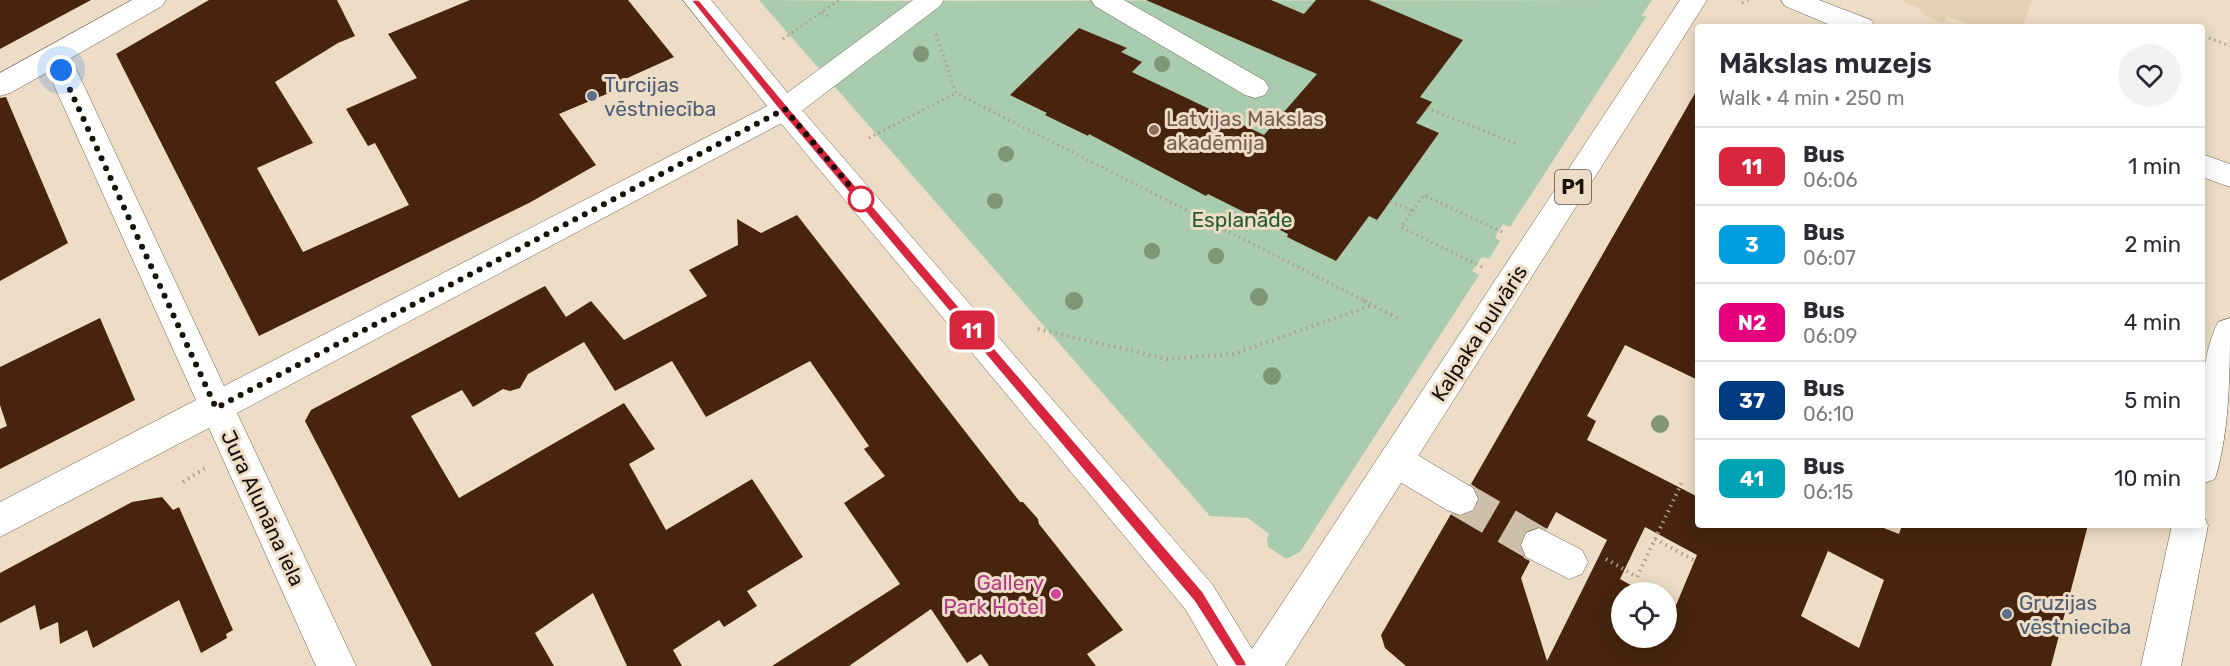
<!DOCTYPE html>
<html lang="en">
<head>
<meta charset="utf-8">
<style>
	:root { --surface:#fff; --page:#f2f2f3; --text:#2b2b33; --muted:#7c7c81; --line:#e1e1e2 }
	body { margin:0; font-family:Rubik,sans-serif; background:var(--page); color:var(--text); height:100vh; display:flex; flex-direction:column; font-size:22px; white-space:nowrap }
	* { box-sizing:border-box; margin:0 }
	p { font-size:20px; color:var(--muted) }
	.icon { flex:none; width:33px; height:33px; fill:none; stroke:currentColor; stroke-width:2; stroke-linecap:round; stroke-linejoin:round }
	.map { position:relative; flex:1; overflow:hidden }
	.side { position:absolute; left:1695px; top:24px; width:510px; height:504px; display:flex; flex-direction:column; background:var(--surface); border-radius:6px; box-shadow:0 3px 15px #0003 }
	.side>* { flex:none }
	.badge { padding:0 12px; border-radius:9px; font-size:21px; line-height:39px }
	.tools { position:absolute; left:1611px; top:582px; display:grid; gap:12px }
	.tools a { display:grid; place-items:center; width:66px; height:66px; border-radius:50%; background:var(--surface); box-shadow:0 3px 15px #0003; font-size:30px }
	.you { position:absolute; width:30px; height:30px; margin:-15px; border:4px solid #fff; border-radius:50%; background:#1a73e8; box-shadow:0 0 0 9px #1a73e833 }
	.map>.badge { position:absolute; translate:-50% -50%; box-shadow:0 0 0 3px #fff }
	.round { display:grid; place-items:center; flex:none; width:63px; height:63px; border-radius:32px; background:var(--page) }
	.overview { display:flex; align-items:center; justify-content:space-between; height:102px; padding:0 24px }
	h1 { font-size:28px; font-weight:600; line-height:45px }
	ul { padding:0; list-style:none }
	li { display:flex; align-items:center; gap:18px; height:78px; padding:0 24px; border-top:2px solid var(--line) }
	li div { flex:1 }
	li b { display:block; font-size:22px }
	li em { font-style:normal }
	li .badge { min-width:66px; font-weight:700; text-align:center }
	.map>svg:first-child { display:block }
	.built { fill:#e5d1b4 }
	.green { fill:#a9ccae }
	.building { fill:#48240f; fill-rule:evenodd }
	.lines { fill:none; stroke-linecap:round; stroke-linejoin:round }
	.minor-tunnel { stroke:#cdbfaa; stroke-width:36; stroke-dasharray:36 18; stroke-linecap:butt }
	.minor-casing { stroke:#6c5f4b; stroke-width:1 }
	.major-casing { stroke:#6c5f4b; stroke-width:1 }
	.path-far1 { stroke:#aa9e8b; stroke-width:3; stroke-dasharray:1.5 4; stroke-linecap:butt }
	.path { stroke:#aa9e8b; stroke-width:4; stroke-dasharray:1.5 4.5; stroke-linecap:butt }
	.minor { fill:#fff; fill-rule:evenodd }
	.major { fill:#fff; fill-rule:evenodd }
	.tree { fill:#7e9674 }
	.line { fill:#d7263d; stroke:#fff; stroke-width:1.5 }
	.walk { stroke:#17120a; stroke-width:6; stroke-dasharray:0 10.8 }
	.service-dot { fill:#5c6f8a; stroke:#edddc6; stroke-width:2 }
	.education-dot { fill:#8d6e63; stroke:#edddc6; stroke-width:2 }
	.stop-dot { fill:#fff; stroke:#d7263d; stroke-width:3 }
	.hotel-dot { fill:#d1479c; stroke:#edddc6; stroke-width:2 }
	.labels { text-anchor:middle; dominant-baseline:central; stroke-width:6; stroke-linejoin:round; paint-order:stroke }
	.shield { fill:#edddc6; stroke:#574f42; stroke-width:1.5 }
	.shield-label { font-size:20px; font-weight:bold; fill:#17120a }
	.service-label { font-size:21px; fill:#4e5e75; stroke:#edddc6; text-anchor:start }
	.education-label { font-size:21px; fill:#785e54; stroke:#edddc6; text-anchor:start }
	.park-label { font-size:21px; fill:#235b30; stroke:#edddc6 }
	.street-label { font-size:21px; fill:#17120a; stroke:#edddc6 }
	.hotel-label { font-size:21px; fill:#b23c85; stroke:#edddc6; text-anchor:end }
</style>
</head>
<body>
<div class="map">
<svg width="2230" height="666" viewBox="0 0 2230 666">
	<rect width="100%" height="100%" fill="#edddc6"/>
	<path class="built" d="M1900,0H2032L2022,27H1978L1947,16L1944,23L1926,16L1917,7Z"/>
	<path class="green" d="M759,0L876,1L1652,0L1642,15L1646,17L1510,227L1503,224L1495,237L1500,241L1489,259L1482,257L1472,271L1479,275L1300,552L1286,559L1268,547L1267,539L1269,534L1248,518L1210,516Z"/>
	<path class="building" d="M0,0H91L0,49Z
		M209,0H337L355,36L338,43L275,82L313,143L257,168L303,252L409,205L375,143L368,146L346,109L417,78L388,34L470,0H628L674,57L623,80L628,85L559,114L596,165L529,203L259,336L116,54Z
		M1146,0H1271L1304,14L1316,0H1369L1463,40L1420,97L1432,102L1416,123L1439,133L1377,220L1369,216L1336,261L1287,237L1288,234L1208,194L1206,196L1089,134L1088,136L1045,115L1047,113L1010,95L1079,28L1127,48L1121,52L1142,62L1132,72L1264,135L1317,74Z
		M1698,88V380L1625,345L1587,416L1596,421L1587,440L1698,497V525H1876L1899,534L1902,525H2088L2051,666H1406L1385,648L1381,635L1451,514L1461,517L1475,511L1480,498L1475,487L1471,484ZM1556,512L1607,540L1547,661L1521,578L1530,561L1524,558L1519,544L1525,531L1538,526L1547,529ZM1645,527L1697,555L1674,610L1666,606V638H1622V592H1643L1620,579ZM1828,551L1884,580L1859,648L1801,616Z
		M6,97L68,243L0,281V98Z
		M797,215L1020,502H1023L1038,519L1039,524L1123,630L1087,654L1096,666H989L981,654L967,663L931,609L849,666H772L900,584L844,503L885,476L864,449L869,446L810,361L706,417L672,361L615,391L584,342L528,374L520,388L510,391L503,389L473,407L462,390L411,416L459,498L624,403L655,449L629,464L666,530L752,479L803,557L747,591L757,606L724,627L719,620L673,650L682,666H627L593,593L535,633L554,666H432L305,421L311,410L545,286L566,317L591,301L624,340L707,296L689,270L738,245L737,219L761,233Z
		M100,318L135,400L0,469V429L7,426L0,405V367Z
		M162,497L173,510L179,507L233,630L226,634L227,638L201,653L179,600L93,648L87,630L60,644L58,622L40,630L35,605L0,623V573L132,502Z"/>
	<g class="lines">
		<path class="minor-tunnel" d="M1460,499L1539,545"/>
		<defs>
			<path id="minor" d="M132,0H166L162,6L71,58L224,386L775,102L913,0H944L940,6L795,116L237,413L356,666H316L209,428L0,537V502L196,400L48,72L10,93L0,96V73Z
				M1091,0H1124L1265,81L1269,88L1265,95L1255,98L1245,95L1095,6Z
				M1781,0H1819L1871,20L1875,27H1835L1785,6Z
				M2202,154L2230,164V187L2202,177Z
				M1396,445L1409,450L1473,488L1478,499L1473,510L1460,515L1447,510L1383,472L1378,461L1383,450Z
				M1539,528L1582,550L1588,562L1582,574L1569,579L1526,557L1521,545L1526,533Z"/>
			<path id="major" d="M683,0H711L795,102L1212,584L1252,649L1680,0H1707L1285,666H1218L1186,610L775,116Z
				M2230,318C2230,370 2230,431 2215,479L2202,484C2202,433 2195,369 2218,322Z
				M2202,513L2208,525L2181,666H2141L2172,525H2202Z"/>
		</defs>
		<use href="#minor" class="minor-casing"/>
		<use href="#major" class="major-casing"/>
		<path class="path-far1" d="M1742,3L1748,0
			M822,12L828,16
			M936,34L956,93L1367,302
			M2209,38L2230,46
			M783,39L839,0
			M1427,108L1519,145
			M869,138L956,93
			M1390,201L1413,211
			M1482,267L1401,227L1424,195L1504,233"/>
		<path class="path" d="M1364,301L1400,319
			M1038,329L1167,359L1233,354L1373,305
			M183,482L207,467
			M1655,539L1695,561
			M1606,559L1637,577L1683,480"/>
		<use href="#minor" class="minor"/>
		<use href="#major" class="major"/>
	</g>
	<g class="tree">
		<circle cx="921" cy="54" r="8"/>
		<circle cx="1162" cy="64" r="8"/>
		<circle cx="1006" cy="154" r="8"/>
		<circle cx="995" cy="201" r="8"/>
		<circle cx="1152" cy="251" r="8"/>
		<circle cx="1216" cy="256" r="8"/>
		<circle cx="1259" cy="297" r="9"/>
		<circle cx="1074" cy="301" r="9"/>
		<circle cx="1272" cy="376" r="9"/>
		<circle cx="1660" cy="424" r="9"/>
	</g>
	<path class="line" d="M691,0H699L788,107L1203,592L1245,661L1247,666H1236L1194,601L781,112Z"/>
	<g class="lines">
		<path class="walk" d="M61,70L216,408L785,109L861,199"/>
	</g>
	<g class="service-dot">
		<circle cx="592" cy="96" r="6"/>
		<circle cx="2007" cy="614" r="6"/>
	</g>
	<circle class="education-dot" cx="1154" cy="130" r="6"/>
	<circle class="stop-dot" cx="861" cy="199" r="12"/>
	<circle class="hotel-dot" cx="1056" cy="594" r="6"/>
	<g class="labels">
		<rect class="shield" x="1555" y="170" width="36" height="34" rx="4.5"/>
		<g class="shield-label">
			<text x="1573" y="187">P1</text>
		</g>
		<g class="service-label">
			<text x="604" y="84">Turcijas<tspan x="604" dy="24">vēstniecība</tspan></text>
			<text x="2019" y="602">Gruzijas<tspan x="2019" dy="24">vēstniecība</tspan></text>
		</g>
		<g class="education-label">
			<text x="1166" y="118">Latvijas Mākslas<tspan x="1166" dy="24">akadēmija</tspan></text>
		</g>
		<g class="park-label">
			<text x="1242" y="219">Esplanāde</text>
		</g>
		<g class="street-label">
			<text transform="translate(1479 333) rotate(-57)">Kalpaka bulvāris</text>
			<text transform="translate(263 508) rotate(65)">Jura Alunāna iela</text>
		</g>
		<g class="hotel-label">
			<text x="1044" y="582">Gallery<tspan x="1044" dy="24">Park Hotel</tspan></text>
		</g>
	</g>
</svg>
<div class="tools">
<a><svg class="icon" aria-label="locate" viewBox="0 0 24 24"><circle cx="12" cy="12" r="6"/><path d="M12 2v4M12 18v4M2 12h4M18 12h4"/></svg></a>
</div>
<div class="you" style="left:61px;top:70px"></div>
<b class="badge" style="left:972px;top:330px;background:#d7263d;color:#fff">11</b>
<section class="side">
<div class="overview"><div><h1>Mākslas muzejs</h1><p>Walk · 4 min · 250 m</p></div><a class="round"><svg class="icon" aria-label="heart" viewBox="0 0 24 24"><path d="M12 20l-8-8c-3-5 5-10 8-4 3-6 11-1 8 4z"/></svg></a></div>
<ul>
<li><span class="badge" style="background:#d7263d;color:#fff">11</span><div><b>Bus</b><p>06:06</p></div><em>1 min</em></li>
<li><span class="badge" style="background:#009de0;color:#fff">3</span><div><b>Bus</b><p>06:07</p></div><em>2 min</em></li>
<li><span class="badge" style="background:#e6007e;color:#fff">N2</span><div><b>Bus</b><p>06:09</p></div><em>4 min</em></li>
<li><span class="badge" style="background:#003b80;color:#fff">37</span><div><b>Bus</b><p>06:10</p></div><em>5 min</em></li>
<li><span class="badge" style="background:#00a3b4;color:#fff">41</span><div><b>Bus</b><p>06:15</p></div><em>10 min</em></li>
</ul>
</section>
</div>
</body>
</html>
